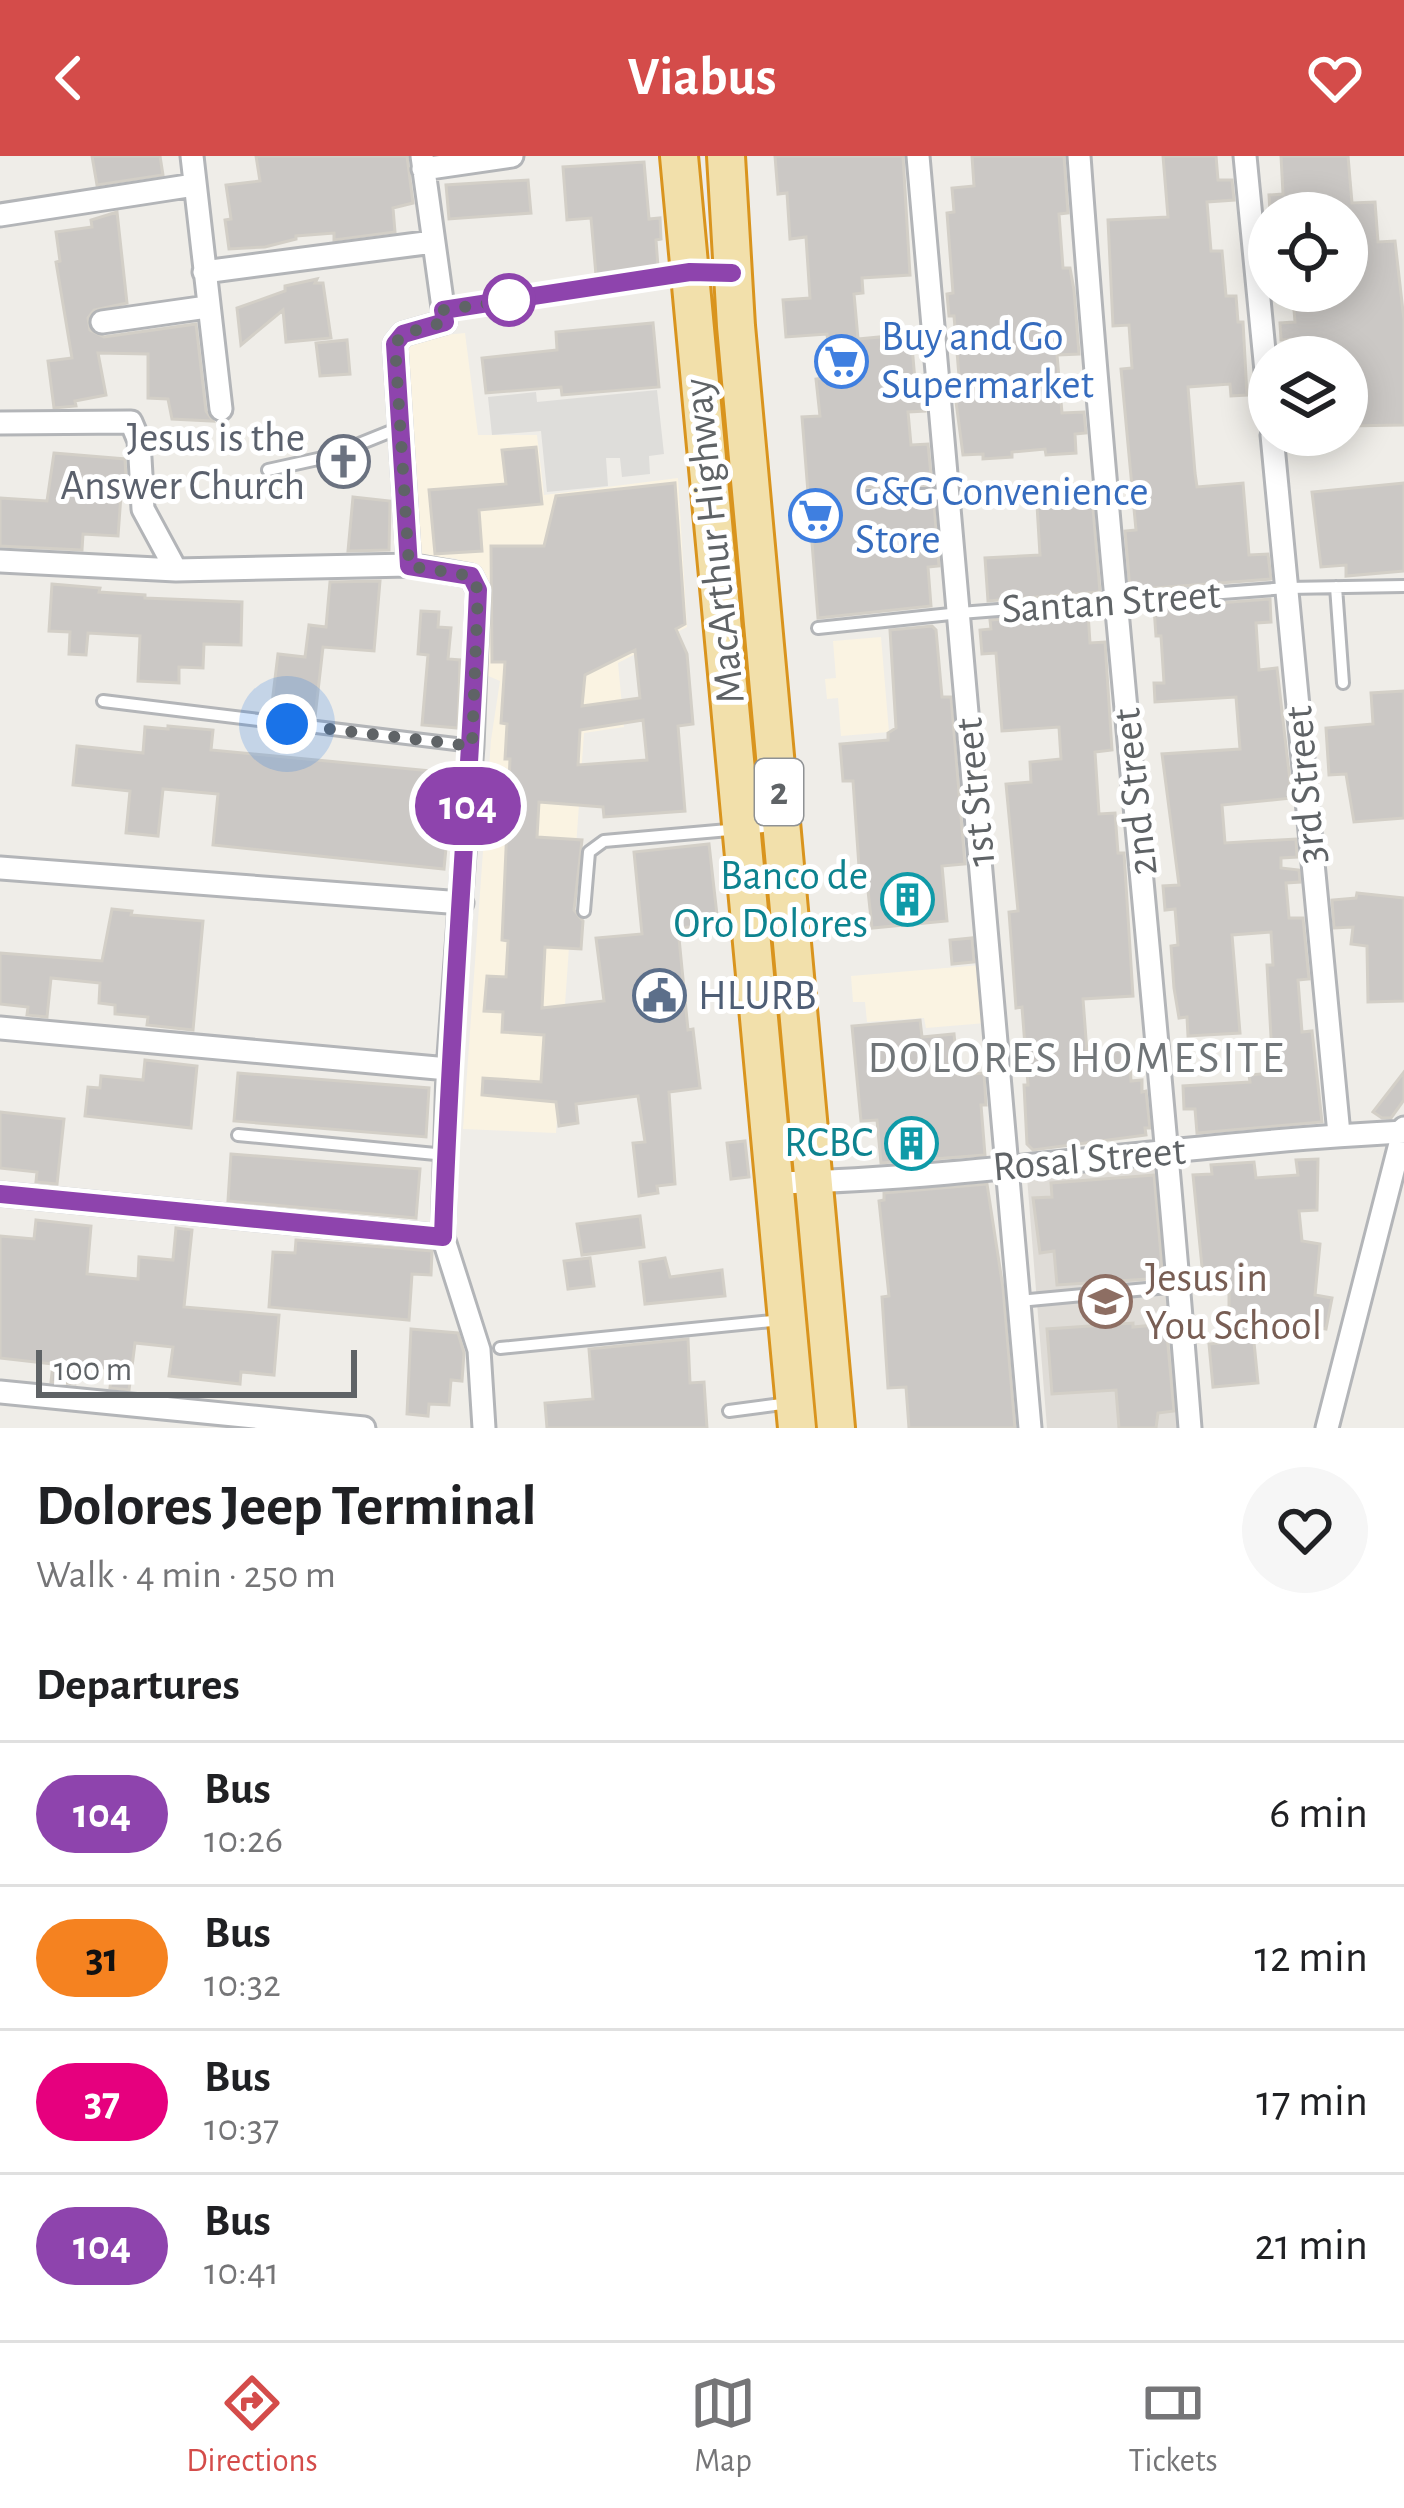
<!DOCTYPE html>
<html lang="en">
<head>
<meta charset="utf-8">
<style>
	:root { --surface:#fff; --page:#f6f6f6; --text:#202124; --muted:#757577; --line:#e0e0e0; --accent:#d44c4a }
	body { margin:0; font-family:"Alegreya Sans",sans-serif; background:var(--page); color:var(--text); height:100vh; display:flex; flex-direction:column; font-size:45px; white-space:nowrap }
	* { box-sizing:border-box; margin:0 }
	p { font-size:39px; color:var(--muted) }
	.icon { flex:none; width:66px; height:66px; fill:none; stroke:currentColor; stroke-width:2; stroke-linecap:round; stroke-linejoin:round }
	.map { position:relative; height:1272px; overflow:hidden }
	.drawer { display:flex; flex-direction:column; background:var(--surface); flex:1 }
	.drawer>* { flex:none }
	.badge { padding:0 24px; border-radius:39px; font-size:42px; line-height:78px }
	.tools { position:absolute; left:1248px; top:36px; display:grid; gap:24px }
	.tools a { display:grid; place-items:center; width:120px; height:120px; border-radius:50%; background:var(--surface); box-shadow:0 6px 30px #0003; font-size:60px }
	.scale { position:absolute; left:36px; bottom:30px; width:321px; box-sizing:border-box; padding-left:12px; border:6px solid #5f6366; border-top:0; font-size:33px; line-height:42px; white-space:nowrap; color:#5f6366; -webkit-text-stroke:9px #fff; paint-order:stroke }
	.you { position:absolute; width:60px; height:60px; margin:-30px; border:9px solid #fff; border-radius:50%; background:#1a73e8; box-shadow:0 0 0 18px #1a73e833 }
	.map>.badge { position:absolute; translate:-50% -50%; box-shadow:0 0 0 6px #fff }
	h2 { padding:0 36px; font-size:45px; line-height:108px }
	.round { display:grid; place-items:center; flex:none; width:126px; height:126px; border-radius:63px; background:var(--page) }
	.summary { display:flex; align-items:center; justify-content:space-between; height:204px; padding:0 36px }
	h1 { font-size:57px; font-weight:700; line-height:90px }
	ul { padding:0; list-style:none }
	li { display:flex; align-items:center; gap:36px; height:144px; padding:0 36px; border-top:3px solid var(--line) }
	li div { flex:1 }
	li b { display:block; font-size:45px }
	li em { font-style:normal }
	li .badge { min-width:132px; font-weight:700; text-align:center }
	header { display:flex; justify-content:space-between; align-items:center; height:156px; padding:0 36px; background:var(--accent); color:#fff; font-size:54px; font-weight:700 }
	.menu { display:flex; justify-content:space-around; align-items:center; height:168px; border-top:3px solid var(--line); background:var(--surface); font-size:33px; color:var(--muted) }
	.menu a { display:grid; justify-items:center; gap:6px }
	.menu .selected { color:var(--accent) }
	.map>svg:first-child { display:block }
	.commercial { fill:#faf3e2 }
	.industrial { fill:#deddda }
	.education { fill:#dfdcd7 }
	.building { fill:#cbc8c5; stroke:#d3cfc7; stroke-width:3; fill-rule:evenodd }
	.lines { fill:none; stroke-linecap:round; stroke-linejoin:round }
	.service-casing { stroke:#b3b5b8; stroke-width:16 }
	.minor-casing { stroke:#b3b5b8; stroke-width:27 }
	.trunk-casing { stroke:#d9941e; stroke-width:42 }
	.service { stroke:#fff; stroke-width:10 }
	.minor { stroke:#fff; stroke-width:21 }
	.trunk { stroke:#f2e0ab; stroke-width:36 }
	.line-casing { stroke:#fff; stroke-width:27 }
	.line { stroke:#8e44ad; stroke-width:18 }
	.walk { stroke:#5f6366; stroke-width:12; stroke-dasharray:0 21.6 }
	.stop-dot { fill:#fff; stroke:#8e44ad; stroke-width:6 }
	.labels { text-anchor:middle; dominant-baseline:central; stroke-width:10; stroke-linejoin:round; paint-order:stroke }
	.shield { fill:#fff; stroke:#8f9294; stroke-width:3 }
	.shield-label { font-size:39px; font-weight:bold; fill:#5f6366 }
	.shop-label { font-size:42px; fill:#366cbe; stroke:#fff; text-anchor:start }
	.worship-label { font-size:42px; fill:#5b616d; stroke:#fff; text-anchor:end }
	.street-label { font-size:42px; fill:#5f6366; stroke:#fff }
	.culture-label { font-size:42px; fill:#0d838f; stroke:#fff; text-anchor:end }
	.service-label { font-size:42px; fill:#4e5e75; stroke:#fff; text-anchor:start }
	.education-label { font-size:42px; fill:#785e54; stroke:#fff; text-anchor:start }
	.neighbourhood-label { font-size:45px; letter-spacing:3px; fill:#707578; stroke:#fff }
</style>
</head>
<body>
<header><svg class="icon" aria-label="back" viewBox="0 0 24 24"><path d="M15 5l-7 7 7 7"/></svg>Viabus<svg class="icon" aria-label="heart" viewBox="0 0 24 24"><path d="M12 20l-8-8c-3-5 5-10 8-4 3-6 11-1 8 4z"/></svg></header>
<div class="map">
<svg width="1404" height="1272" viewBox="0 0 1404 1272">
	<rect width="100%" height="100%" fill="#efede8"/>
	<path class="commercial" d="M465,177L478,279H537L544,339L678,322L687,471L618,507L624,571L584,577L556,977L463,973L491,584L500,525L486,519L473,415L463,405L453,402L414,400L403,202L406,189L414,182Z
		M881,481L889,576L841,580L838,542L827,543L825,523L836,522L833,485Z
		M981,809L986,867L926,872L924,862L867,866L865,846H853L851,820Z"/>
	<path class="industrial" d="M657,234L664,298L649,300L650,318L622,321L620,302H606L608,330L547,336L541,275L492,279L488,241L536,236L537,246Z"/>
	<path class="education" d="M1164,1011L1185,1272H1047L1027,1021Z"/>
	<path class="building" d="M92,0H160L163,19L97,29Z
		M256,0H407L413,47L393,52L395,76L334,84V77L296,80V83L265,91L229,93L225,64L231,63L226,29L260,25Z
		M775,0H903L910,119L862,122L863,137L854,138L858,183L911,178L915,225L923,224L925,255L908,256L911,289L928,288L932,329L866,331L857,343L867,351L934,348L939,410L928,411L931,450L818,462L802,261L820,260L816,223L832,221L827,178L786,181L783,144L810,142L806,81L790,83L787,37L778,38Z
		M972,0H1064L1068,57L1059,58L1063,112H1070L1074,134L1079,198L1057,199L1062,257L1084,256L1086,277L1075,278L1076,297L1046,299L1045,293L1012,296V301L983,303V298L963,299L953,223L959,220L954,160H949L947,138L953,137L947,57L954,56L952,32L974,30Z
		M1163,0H1216L1218,24H1232L1234,44L1207,46L1211,95H1222L1226,140H1236L1238,166H1243L1247,239L1231,240L1230,228L1188,231L1195,317L1197,331L1243,327L1249,399L1268,398L1271,423L1130,434L1125,375L1136,374L1121,213L1132,212L1129,169L1113,170L1108,64L1168,61Z
		M1281,0H1348L1352,47L1375,46L1378,86L1395,85L1404,164V269L1347,270V236H1352L1350,201H1297L1296,183L1281,184L1280,167L1295,166L1293,142L1347,138V57H1270L1269,39L1283,38Z
		M644,6L649,63L660,62L661,83L656,84L658,111L596,119L591,62L567,64L563,11Z
		M528,24L531,57L449,63L446,29Z
		M117,56L127,147L94,154L88,162L90,174L104,181L196,168L206,255L213,265L172,263L168,243L148,242V198L98,197L106,239L75,245L76,250L54,252L48,205L72,202L56,106L60,105L56,76L92,71L91,64Z
		M317,123L315,127H323L331,182L286,186L283,154L241,189L237,152L285,135V130Z
		M653,167L659,231L562,239L561,231L486,237L482,202L557,194L556,176Z
		M347,184L350,218L320,220L316,187Z
		M536,291L542,348L479,354L482,395L435,398L429,334L506,328L502,294Z
		M54,297L125,303L127,339H121L118,380L83,378L82,394L0,390V342L47,345Z
		M675,327L685,468L676,473L687,498L693,568L678,570L685,655L604,661L603,651L539,646L537,681L582,684L574,754L583,765L581,793L545,791L542,852L604,845L596,782L642,778L634,696L709,688L718,768L678,772L688,874L693,873L700,932L669,936L675,1028L657,1030L658,1037L639,1040L633,987L645,986L638,940L576,948L578,967L559,970L556,946L482,939L483,922L541,926L544,879L502,876L503,856L484,855L487,820L506,821L508,785L502,784L510,603H505L507,568L501,567L505,506H492L491,390H544L556,340ZM635,494L640,542L582,550L585,519ZM643,564L647,604L578,609L580,574Z
		M1404,327V415L1346,420V409L1321,411L1312,336Z
		M1091,328L1100,436L988,445L985,402L1040,399L1037,349L1071,347L1069,330Z
		M353,341L390,345L389,394L348,395Z
		M380,425L374,495L323,491L315,561L271,556L278,498L305,501L309,469L326,471L330,426Z
		M52,428L100,432L99,436L145,439V442L242,446L241,489L204,488L203,512L179,511V527L138,525L140,480L88,477L86,499L69,498L70,476L49,475Z
		M1270,443L1271,466L1256,467L1259,514L1277,512L1292,642L1222,649L1225,687L1296,683L1297,701L1281,702V712L1299,714L1300,726L1286,727L1289,762H1303L1309,823L1298,824L1302,876L1312,875L1322,966L1197,977L1195,953H1184L1183,930L1250,926L1249,919L1273,917L1267,809H1273L1271,776L1232,779L1240,877L1188,880L1187,861L1179,862L1174,832L1171,790L1178,789L1175,753L1165,754L1163,730L1179,729L1162,598L1240,593L1236,541L1155,546L1154,527H1164L1161,480H1156L1154,452Z
		M421,455L439,456L438,471L451,472L448,503L460,504L458,572L422,569L428,499L418,498Z
		M1088,457L1090,487L1105,486L1112,594L1095,596L1099,658L1115,657L1118,697H1124L1133,840L1083,843L1087,896L1129,892L1131,925L1142,924V936L1146,935L1150,972H1145L1146,979L1033,994L1027,988L1024,929H1028L1022,851L1016,852L1013,810L1009,756L1018,755L1006,628L1031,626L1030,606L1061,603L1059,571L1002,575L996,497L982,498L980,474L991,473L990,464Z
		M932,470L936,474L942,541H951L965,708L942,710L947,765L872,772L867,725H860L853,625H843L840,588L888,584V577L896,572L890,474Z
		M1404,535V662L1354,666L1346,618L1329,619L1326,572L1373,568L1371,537Z
		M168,570L213,574L211,594L453,617L444,713L213,689L218,638L163,633L158,680L126,677L130,635L73,629L77,590L143,597L145,571L168,573Z
		M1357,737L1404,742V845L1368,846L1367,790L1351,788L1353,771L1334,772L1332,744L1356,742Z
		M112,753L132,755L131,759L203,765L193,874L147,869L148,861L115,858V849L99,847L100,827L51,822L47,861L27,859L28,851L0,848V797L102,805Z
		M972,782L974,806L952,808L950,784Z
		M920,864L922,881L954,878L958,919L984,917L986,949H981L985,999L881,1007L877,964L861,965L852,870Z
		M145,904L197,910L191,972L85,960L88,931L100,932L101,920L143,924Z
		M1404,916V944L1391,962H1382L1373,956Z
		M238,917L429,932L426,981L234,965Z
		M0,956L64,963L57,1028L36,1026L37,1016L0,1012Z
		M745,985L749,1021L731,1023L727,987Z
		M231,998L420,1013L416,1062L228,1045Z
		M1318,1003L1317,1054L1299,1055L1302,1085L1320,1088L1315,1139L1332,1142L1326,1173L1272,1164L1273,1174L1253,1176L1258,1227L1213,1231L1209,1188L1229,1186V1120L1203,1121L1193,1019L1212,1018L1211,1009L1254,1006L1256,1022L1298,1019L1296,1004Z
		M1154,1019L1163,1122L1057,1129L1054,1095L1040,1097L1033,1042L1052,1041L1051,1027Z
		M987,1028L1003,1132L1015,1272H909L906,1231L888,1232L882,1141L889,1140L879,1045L884,1044V1037Z
		M640,1060L644,1091L582,1099L577,1068Z
		M36,1064L91,1070L87,1118L138,1123L139,1101L173,1104L176,1072L192,1074L184,1151L279,1159L274,1219L241,1216L240,1228L169,1220L173,1191L135,1187L129,1234L110,1232L112,1213L77,1208L75,1228L51,1226L53,1208L0,1202V1080L34,1083Z
		M296,1084L432,1095L431,1119L412,1118L409,1164L269,1151L273,1096L295,1097Z
		M590,1102L594,1130L568,1133L564,1105Z
		M665,1102L670,1121L722,1114L725,1140L645,1148L640,1106Z
		M1133,1167V1171L1166,1168L1174,1255L1158,1257L1156,1272H1119L1116,1234L1052,1238L1047,1173Z
		M411,1173L458,1177L464,1197L462,1225L451,1224L449,1249L429,1248L428,1260L407,1258Z
		M688,1183L690,1227L704,1226L707,1272H547L545,1247L593,1243L589,1193Z"/>
	<g class="lines">
		<defs>
			<path id="service" d="M443,155L690,116L724,117
				M268,314L327,301L399,272
				M867,341L949,338
				M1336,431L1343,527
				M818,472L960,457L1287,432L1404,430
				M103,545L472,590
				M584,755L589,696L604,685L774,670
				M238,979L446,999
				M1019,1145L1179,1130
				M500,1192L782,1164
				M729,1255L789,1247"/>
			<path id="minor" d="M192,0L221,253
				M918,0L1030,1272
				M1079,0C1110,425 1157,848 1190,1272
				M1245,0L1269,246
				M423,13L512,0
				M0,59L194,29
				M204,116L433,86
				M102,166L207,151
				M0,267L131,266L139,285L143,353L176,414
				M1272,279L1339,978
				M0,405L176,414L409,409L395,188L403,178L445,166L422,0
				M409,409L471,420L478,434L472,590L448,913L443,1081L479,1194L484,1272
				M0,712L462,747
				M0,872L448,913
				M774,1027C985,1022 1194,986 1404,976
				M0,1038L443,1081
				M0,1236L364,1272
				M1327,1272L1404,972"/>
			<path id="trunk" d="M679,0L797,1272
				M726,0L736,170L836,1272"/>
		</defs>
		<use href="#service" class="service-casing"/>
		<use href="#minor" class="minor-casing"/>
		<use href="#trunk" class="trunk-casing"/>
		<use href="#service" class="service"/>
		<use href="#minor" class="minor"/>
		<use href="#trunk" class="trunk"/>
	</g>
	<g class="lines">
		<defs>
			<path id="line" d="M0,1038L443,1081C450,865 469,650 478,434L471,420L409,410L395,188L403,178L445,166L443,154L690,116L732,117"/>
		</defs>
		<use href="#line" class="line-casing"/>
		<use href="#line" class="line"/>
		<path class="walk" d="M287,568L472,590L478,434L471,420L409,410L395,188L403,178L445,166L443,154L525,142L509,144"/>
	</g>
	<defs>
		<symbol id="supermarket-ring" viewBox="-11 -11 22 22"><circle r="9.5" fill="#fff" stroke="#3f7fe0" stroke-width="1.5"/><path d="M-6-5.5h2.5l.6 2H6L4.5 2H-2.5L-4.4-4H-6ZM-1.5 3.2a1.3 1.3 0 1 0 .1 0ZM3 3.2a1.3 1.3 0 1 0 .1 0Z" fill="#3f7fe0"/></symbol>
		<symbol id="church-ring" viewBox="-11 -11 22 22"><circle r="9.5" fill="#fff" stroke="#6b7280" stroke-width="1.5"/><path d="M-1.2-6h2.4v3.5h3.3v2.4h-3.3V6h-2.4V-.1h-3.3v-2.4h3.3Z" fill="#6b7280"/></symbol>
		<symbol id="building-ring" viewBox="-11 -11 22 22"><circle r="9.5" fill="#fff" stroke="#0f9aa8" stroke-width="1.5"/><path d="M-4-6H4V6H1V3H-1V6H-4ZM-2.5-4.3h1.7v1.8h-1.7ZM.8-4.3h1.7v1.8H.8ZM-2.5-1h1.7V.8h-1.7ZM.8-1h1.7V.8H.8Z" fill="#0f9aa8"/></symbol>
		<symbol id="civic-ring" viewBox="-11 -11 22 22"><circle r="9.5" fill="#fff" stroke="#5c6f8a" stroke-width="1.5"/><path d="M-.6-6.5H3V-4.5H.6V-3L4-1V1h2V6H-6V1h2V-1L-.6-3ZM-1.2 2.5V6h2.4V2.5Z" fill="#5c6f8a"/></symbol>
		<symbol id="school-ring" viewBox="-11 -11 22 22"><circle r="9.5" fill="#fff" stroke="#8d6e63" stroke-width="1.5"/><path d="M0-5L7-2L0 1L-7-2ZM-4 1L0 2.5L4 1V4Q0 6-4 4Z" fill="#8d6e63"/></symbol>
	</defs>
	<g fill-rule="evenodd">
		<use href="#supermarket-ring" x="812" y="176" width="59" height="59"/>
		<use href="#church-ring" x="314" y="276" width="59" height="59"/>
		<use href="#supermarket-ring" x="786" y="330" width="59" height="59"/>
		<use href="#building-ring" x="878" y="714" width="59" height="59"/>
		<use href="#civic-ring" x="630" y="810" width="59" height="59"/>
		<use href="#building-ring" x="882" y="958" width="59" height="59"/>
		<use href="#school-ring" x="1076" y="1116" width="59" height="59"/>
	</g>
	<circle class="stop-dot" cx="509" cy="144" r="24"/>
	<g class="labels">
		<rect class="shield" x="755" y="603" width="48" height="66" rx="9"/>
		<g class="shield-label">
			<text x="779" y="636">2</text>
		</g>
		<g class="shop-label">
			<text x="881" y="181">Buy and Go<tspan x="881" dy="48">Supermarket</tspan></text>
			<text x="855" y="336">G&amp;G Convenience<tspan x="855" dy="48">Store</tspan></text>
		</g>
		<g class="worship-label">
			<text x="305" y="282">Jesus is the<tspan x="305" dy="48">Answer Church</tspan></text>
		</g>
		<g class="street-label">
			<text transform="translate(714 385) rotate(-96)">MacArthur Highway</text>
			<text transform="translate(1111 446) rotate(-4)">Santan Street</text>
			<text transform="translate(1305 629) rotate(-95)">3rd Street</text>
			<text transform="translate(975 636) rotate(-95)">1st Street</text>
			<text transform="translate(1135 636) rotate(-96)">2nd Street</text>
			<text transform="translate(1089 1003) rotate(-5)">Rosal Street</text>
		</g>
		<g class="culture-label">
			<text x="868" y="720">Banco de<tspan x="868" dy="48">Oro Dolores</tspan></text>
			<text x="873" y="987">RCBC</text>
		</g>
		<g class="service-label">
			<text x="698" y="840">HLURB</text>
		</g>
		<g class="education-label">
			<text x="1145" y="1122">Jesus in<tspan x="1145" dy="48">You School</tspan></text>
		</g>
		<g class="neighbourhood-label">
			<text x="1077" y="902">DOLORES HOMESITE</text>
		</g>
	</g>
</svg>
<div class="tools">
<a><svg class="icon" aria-label="locate" viewBox="0 0 24 24"><circle cx="12" cy="12" r="6"/><path d="M12 2v4M12 18v4M2 12h4M18 12h4"/></svg></a>
<a><svg class="icon" aria-label="layers" viewBox="0 0 24 24"><path d="M12 4l9 5-9 5-9-5zM3 14l9 5 9-5"/></svg></a>
</div>
<div class="scale">100 m</div>
<div class="you" style="left:287px;top:568px"></div>
<b class="badge" style="left:468px;top:650px;background:#8e44ad;color:#fff">104</b>
</div>
<section class="drawer">
<div class="summary"><div><h1>Dolores Jeep Terminal</h1><p>Walk · 4 min · 250 m</p></div><a class="round"><svg class="icon" aria-label="heart" viewBox="0 0 24 24"><path d="M12 20l-8-8c-3-5 5-10 8-4 3-6 11-1 8 4z"/></svg></a></div>
<h2>Departures</h2>
<ul>
<li><span class="badge" style="background:#8e44ad;color:#fff">104</span><div><b>Bus</b><p>10:26</p></div><em>6 min</em></li>
<li><span class="badge" style="background:#f58220;color:#111">31</span><div><b>Bus</b><p>10:32</p></div><em>12 min</em></li>
<li><span class="badge" style="background:#e6007e;color:#fff">37</span><div><b>Bus</b><p>10:37</p></div><em>17 min</em></li>
<li><span class="badge" style="background:#8e44ad;color:#fff">104</span><div><b>Bus</b><p>10:41</p></div><em>21 min</em></li>
</ul>
</section>
<nav class="menu">
<a class="selected"><svg class="icon" aria-label="directions" viewBox="0 0 24 24"><path d="M12 3l9 9-9 9-9-9zM9 14v-3h6M13 9l2 2-2 2"/></svg>Directions</a>
<a><svg class="icon" aria-label="map" viewBox="0 0 24 24"><path d="M3 6l6-2 6 2 6-2v14l-6 2-6-2-6 2zM9 4v14M15 6v14"/></svg>Map</a>
<a><svg class="icon" aria-label="tickets" viewBox="0 0 24 24"><path d="M3 7h18v10H3zM15 7v10"/></svg>Tickets</a>
</nav>
</body>
</html>
